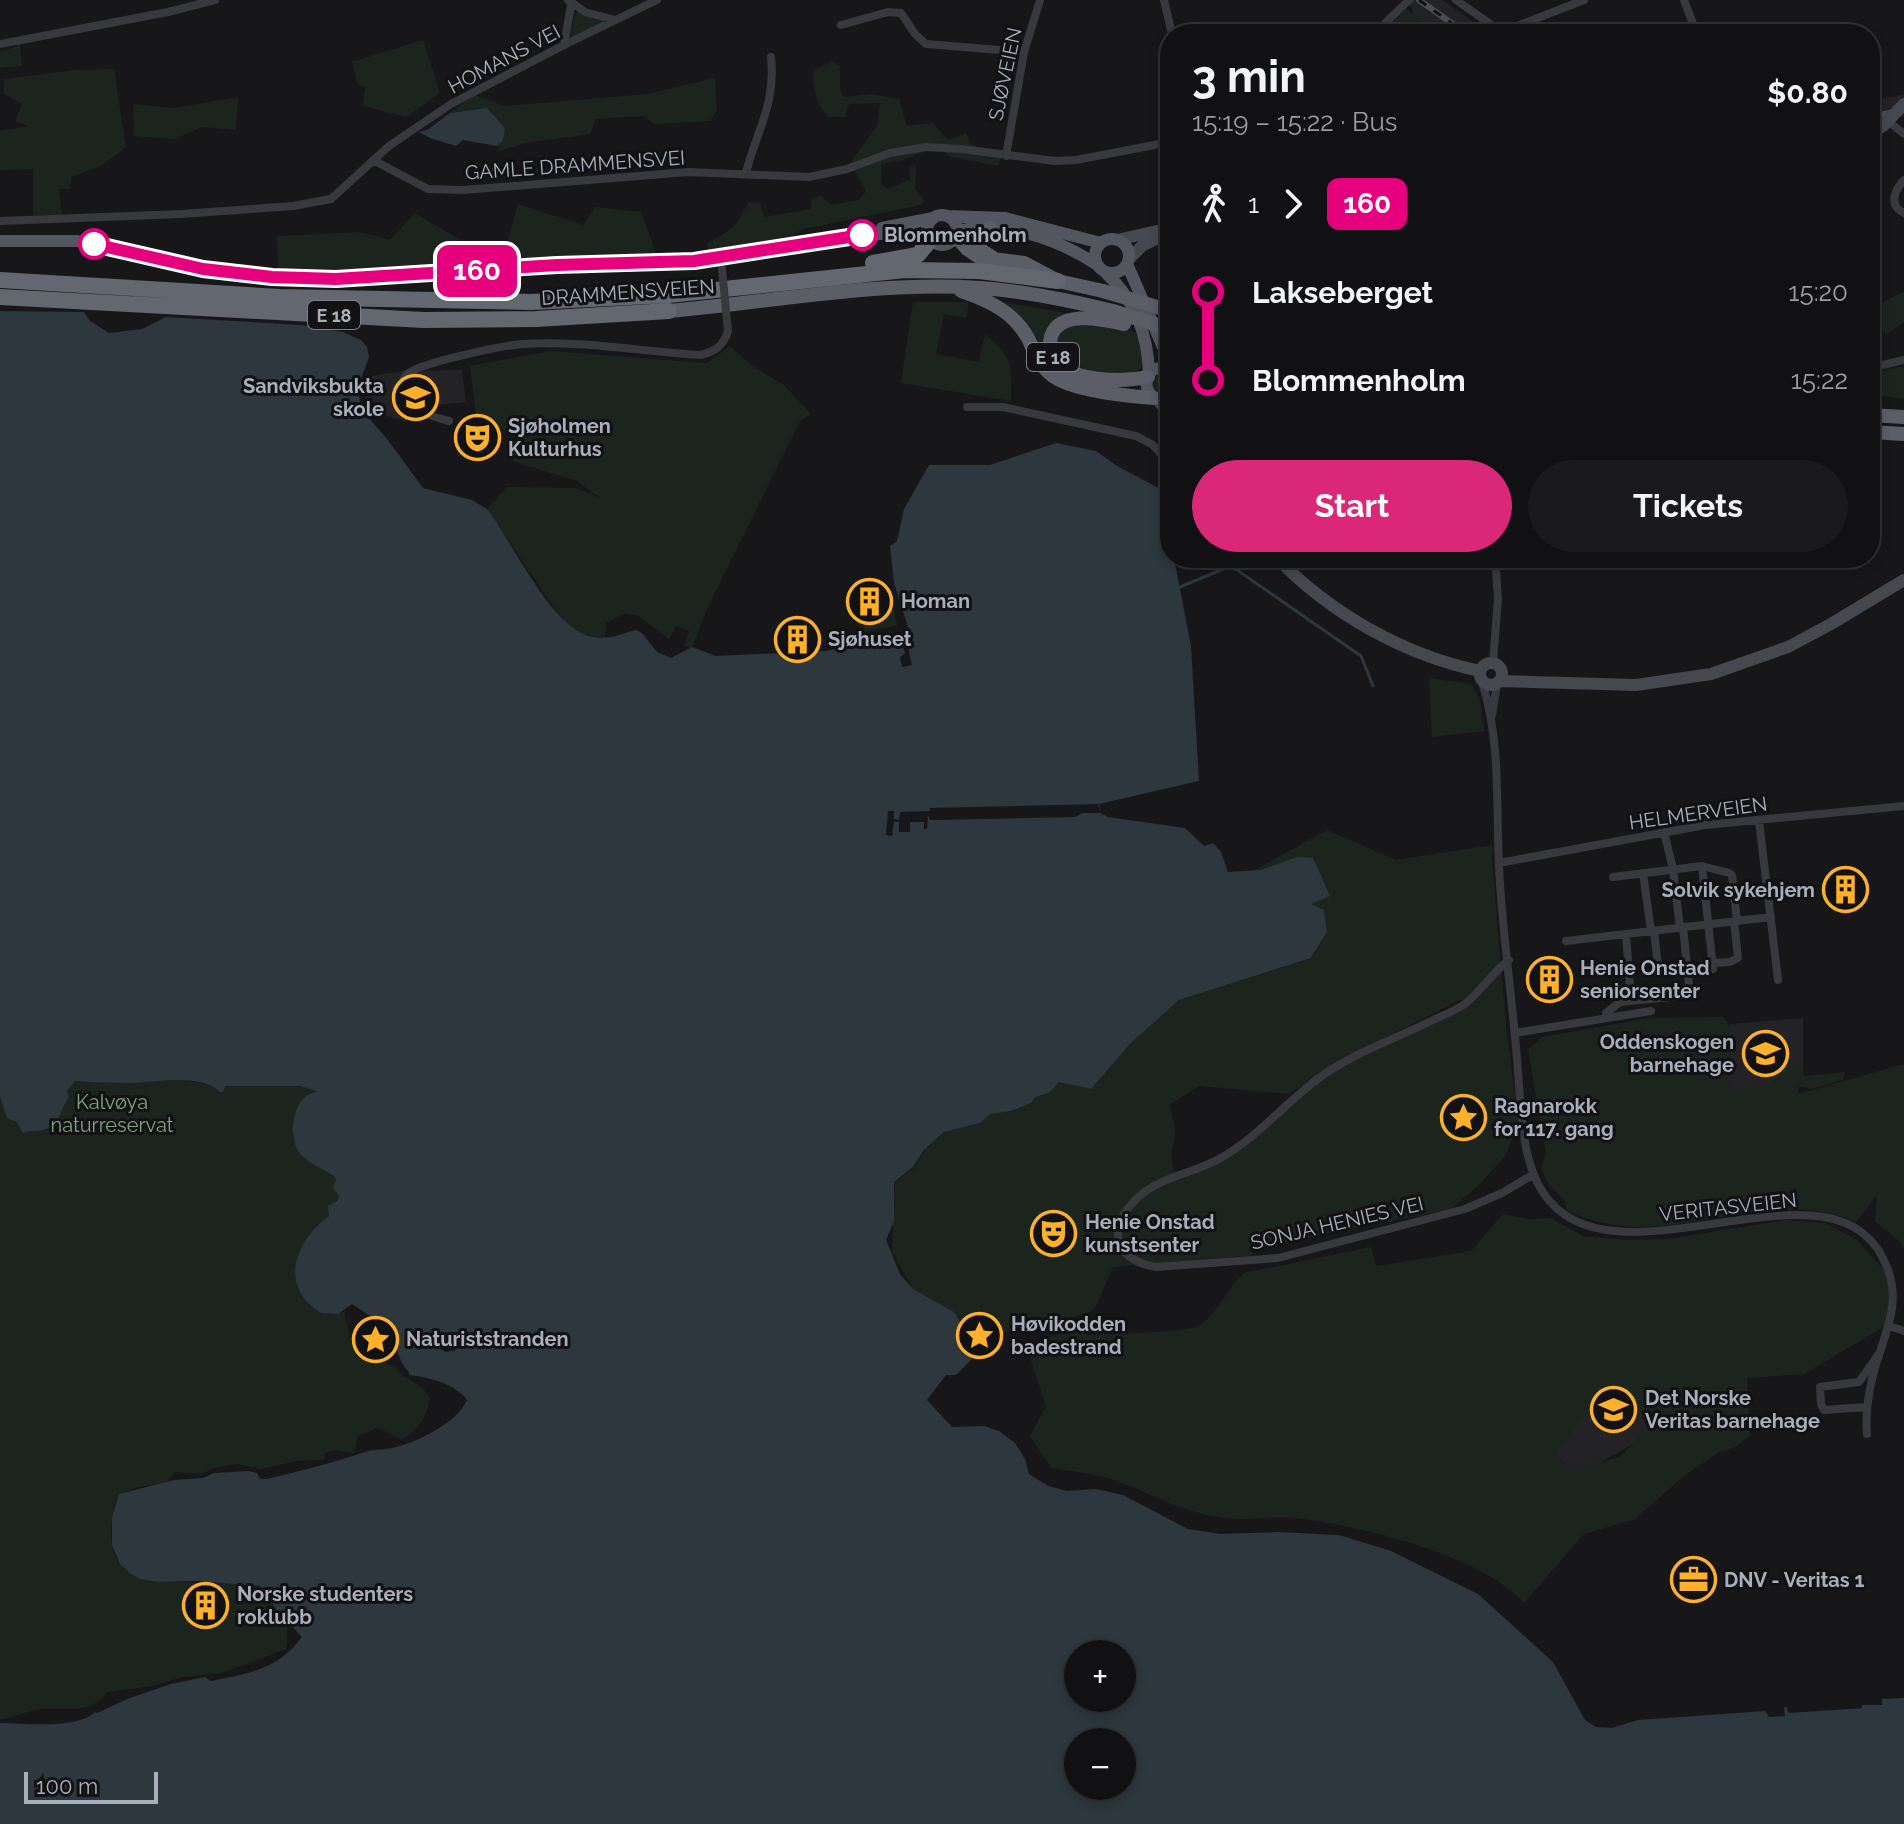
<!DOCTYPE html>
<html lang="en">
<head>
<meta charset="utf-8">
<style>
	:root { --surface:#111113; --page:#1a1a1c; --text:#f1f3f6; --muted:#9c9da0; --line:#303133; --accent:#db2777 }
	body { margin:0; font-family:Raleway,sans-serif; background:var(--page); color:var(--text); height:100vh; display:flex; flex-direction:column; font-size:30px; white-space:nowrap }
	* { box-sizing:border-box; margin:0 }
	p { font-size:26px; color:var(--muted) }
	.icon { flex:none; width:44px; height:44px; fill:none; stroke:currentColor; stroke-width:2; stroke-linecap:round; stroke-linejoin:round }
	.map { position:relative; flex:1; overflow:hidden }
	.details { position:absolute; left:1160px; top:24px; width:720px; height:544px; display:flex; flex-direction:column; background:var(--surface); border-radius:32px; box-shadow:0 4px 12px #0003,0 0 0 2px var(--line) }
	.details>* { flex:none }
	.badge { padding:0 16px; border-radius:12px; font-size:28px; line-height:52px }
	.controls { position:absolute; left:1064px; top:1640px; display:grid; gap:16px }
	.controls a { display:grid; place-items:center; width:72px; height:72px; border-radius:50%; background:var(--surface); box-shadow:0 4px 12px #0003,0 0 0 2px var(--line); font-size:40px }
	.scale { position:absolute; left:24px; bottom:20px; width:134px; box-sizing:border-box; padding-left:8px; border:4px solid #a8aeba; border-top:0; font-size:22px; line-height:28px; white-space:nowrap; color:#a8aeba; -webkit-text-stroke:6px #121214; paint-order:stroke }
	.map>.badge { position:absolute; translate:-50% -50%; box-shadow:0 0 0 4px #fff }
	.legs { display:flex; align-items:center; gap:12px; height:88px; padding:0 32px; font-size:26px }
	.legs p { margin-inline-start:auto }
	.head { display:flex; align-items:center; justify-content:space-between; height:136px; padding:0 32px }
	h1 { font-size:44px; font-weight:700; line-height:60px }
	.primary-button { display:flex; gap:16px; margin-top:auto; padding:16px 32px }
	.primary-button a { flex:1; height:92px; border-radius:48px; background:var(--accent); color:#fff; font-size:32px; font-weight:700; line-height:92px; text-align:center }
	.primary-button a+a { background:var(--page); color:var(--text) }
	ul { padding:0 32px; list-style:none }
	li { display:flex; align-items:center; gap:28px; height:88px; font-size:30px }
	li i { display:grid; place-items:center; width:12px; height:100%; margin:0 10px; background:currentColor }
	li i::after { content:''; width:20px; height:20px; margin:-10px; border:6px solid; border-radius:50%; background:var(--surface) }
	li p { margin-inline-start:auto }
	li:first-child i { background:linear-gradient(#0000 50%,currentColor 0) }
	li:last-child i { background:linear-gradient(currentColor 50%,#0000 0) }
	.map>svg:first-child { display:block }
	.built { fill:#232326 }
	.green { fill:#1c251d; fill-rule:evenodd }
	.water { fill:#2c373e; fill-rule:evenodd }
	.pier { fill:#171719 }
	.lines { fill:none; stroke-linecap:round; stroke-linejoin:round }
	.stream { stroke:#2c373e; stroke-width:3 }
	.minor { stroke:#38393e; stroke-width:8 }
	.secondary { stroke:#45484e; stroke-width:12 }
	.primary { stroke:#53565e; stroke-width:12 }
	.trunk { stroke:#5b5e67; stroke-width:14 }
	.motorway { stroke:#636770; stroke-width:16 }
	.rail-casing { stroke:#4a4d53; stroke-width:6 }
	.rail { stroke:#121214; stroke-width:3; stroke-dasharray:9; stroke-linecap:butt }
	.minor-bridge { stroke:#38393e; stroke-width:8 }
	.secondary-bridge { stroke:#45484e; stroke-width:12 }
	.trunk-bridge { stroke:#5b5e67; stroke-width:14 }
	.line-1-casing { stroke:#fff; stroke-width:18 }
	.line-1 { stroke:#e6007e; stroke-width:12 }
	.stop-1-dot { fill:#fff; stroke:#e6007e; stroke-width:4 }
	.labels { text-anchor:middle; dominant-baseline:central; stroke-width:6; stroke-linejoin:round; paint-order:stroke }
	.shield { fill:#121214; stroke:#7b7f88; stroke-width:2 }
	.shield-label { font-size:18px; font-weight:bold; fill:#a8aeba }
	.street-label { font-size:20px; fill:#a8aeba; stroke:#121214 }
	.stop-label { font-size:20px; font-weight:bold; fill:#a8aeba; stroke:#121214; text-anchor:start }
	.poi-label { font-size:20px; font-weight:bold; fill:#a8aeba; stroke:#121214; text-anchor:start }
	.park-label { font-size:20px; fill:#7ea67f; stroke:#121214 }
</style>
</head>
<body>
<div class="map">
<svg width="1904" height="1824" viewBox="0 0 1904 1824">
	<rect width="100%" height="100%" fill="#171719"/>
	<path class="built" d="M1392,0H1443L1490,34H1438L1412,17L1413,9L1403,0Z
		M1904,95V116L1870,123V100Z
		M462,370L466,402L410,408L407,422L385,415L365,403L366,383L371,376L404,371Z
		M1803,1018V1077L1721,1103L1730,1024Z
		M1598,1380L1659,1390L1650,1434L1577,1476L1553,1452Z"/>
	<path class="green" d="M1406,9L1441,34H1382Z
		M575,12L606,22L570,39Z
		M423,40L440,93L406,117L363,106L365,87L358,85L352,62Z
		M20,45L22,66L0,68V52Z
		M832,61L840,66V90L844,97L871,94L899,99L907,126L933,123L948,140L966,133L971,145L997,152L1002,158L998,166L949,156L939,146L902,160L881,164L882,185L888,189L910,179V167L916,166L915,189L924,200L921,205L803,229L792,236L717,250L708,249L707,243C736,229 734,227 749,202L760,203L764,217L811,209V199L821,196L831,205L859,200L866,191L850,163L877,126L880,103L849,104L845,117H829C815,105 814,89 813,71Z
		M114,69L126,147L102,165L72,177L69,189H59L62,215H33V169L0,170V131L29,126L15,121L22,104L4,94V79L75,70Z
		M715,78L717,110L710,121L654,124L644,116L596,119L590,134L525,143L497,152C498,143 503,138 505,128L487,108L450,113L474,95L505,106L648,94Z
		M238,97L236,130L202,127L175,139L134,136L133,104L174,108Z
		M518,204L583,225L595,207L641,212L656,253L455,263L366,271L278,269L277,236L359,232L390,240L415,213L459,239V255L504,254Z
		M1904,292V322L1885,335L1873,307Z
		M913,302H969L966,318L944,314L936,354L979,362L985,334C1014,359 1011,363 1011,401L901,383Z
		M1004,302L1064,313C1048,325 1043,335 1046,355L1041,356L1024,320Z
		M1070,324L1116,327L1140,333C1141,343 1146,357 1142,366C1134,386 1078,367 1062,361L1055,340Z
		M730,346L752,366L784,385L811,414L800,421L707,609L692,647L684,646L689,631L676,626L669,639L638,616L625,613L606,623L605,638C589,637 579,633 565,624L487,509L507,487L576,488L600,498L577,481L512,461L517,437L476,415L470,366L550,351L707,363Z
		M1904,366V399L1870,394V373Z
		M1153 384a9 9 0 1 1 18 0a9 9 0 1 1-18 0Z
		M892,601L897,625L861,633L857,614L863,613L865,616L881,612L883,603Z
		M1429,678L1471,684L1480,699L1484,731L1432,737Z
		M1327,830L1396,860L1493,845L1492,858L1505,1017L1519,1124L1505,1156L1479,1185L1451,1209L1248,1250L1255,1255L1113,1267L1096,1306L1090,1312L1068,1319L1089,1335C1109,1334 1189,1333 1200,1325C1219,1312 1226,1290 1244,1273L1371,1247L1376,1266L1471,1251L1503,1214L1529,1219L1551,1218L1583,1236L1626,1240L1667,1239L1787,1220L1825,1223L1857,1240L1884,1270L1893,1298L1887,1325L1804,1374L1747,1378L1750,1435L1737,1446L1718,1453L1684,1476L1635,1519L1584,1534L1524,1603C1482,1555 1356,1524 1293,1518C1271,1516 1248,1521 1226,1518C1186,1514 1148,1492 1111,1479C1092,1473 1070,1471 1051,1468L1030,1436L1046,1406L1026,1346L1071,1329L1067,1318L1005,1332L987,1350L972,1359L967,1336L954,1312L913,1289L892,1252L895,1182L914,1168L925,1150L944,1132L980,1123L989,1114L1011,1111L1031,1103L1035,1097L1049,1093L1059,1081L1091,1089L1130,1044L1179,1000L1312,958L1327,932L1324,910L1311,904L1323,898L1261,870L1253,871ZM1460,1000L1477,1007L1468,1005L1335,1067L1221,1161L1178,1178C1166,1156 1174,1154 1175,1132C1175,1123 1171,1113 1169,1105L1199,1086L1289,1094L1338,1061ZM1606,1386L1649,1426L1620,1457L1572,1470L1555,1455Z
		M1724,1017L1730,1028L1729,1092L1771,1083L1780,1073L1786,1074V1065L1800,1064L1804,1076L1845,1072L1843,1080L1811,1089L1799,1086L1798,1094L1904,1064V1250L1900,1242L1875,1221L1877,1195L1856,1222C1760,1180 1663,1259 1567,1210L1565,1201L1549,1185L1541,1168L1546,1154L1528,1049L1542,1037L1650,1018Z
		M88,1079L96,1082L180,1080L224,1086L229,1083L316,1087L319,1093L307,1094L304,1099L292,1137L298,1151L306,1153L312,1162L337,1178L339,1196L327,1218V1314L344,1312L349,1333L365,1353L396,1368L403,1376L423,1388L430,1398C428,1415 417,1433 401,1439L378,1428L358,1436L354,1453L335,1450L325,1453L324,1460L297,1461L261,1469L236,1464L213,1468L202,1474L175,1472L166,1483C148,1486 118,1486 114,1507C90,1615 209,1568 265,1589C277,1618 292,1612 286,1649L222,1673L183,1677L152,1686L107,1692C92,1715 66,1707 43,1709C29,1710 14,1717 0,1720V1096L63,1103L68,1095L65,1087L75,1081Z"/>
	<path class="water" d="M487,108L505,128L503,140L497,146L463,140L456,146L430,138L419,132L427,130L450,113Z
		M0,311L84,312L90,321L109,333L142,329L166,317L301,325L343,332L361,340L367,347L369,357L358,387L361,409L387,439L423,488L472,500L487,509C513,542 552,631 593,637C612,640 619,634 636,630L642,633L657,652L671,658L692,647L716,656L826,651L909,630L894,583L890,546L897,541L904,509L929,465H990L1056,443L1096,451L1117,466L1170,494L1166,517L1170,558H1174L1191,646L1199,781L1099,804L1100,813L1108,817L1185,828L1204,846L1213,843L1221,852L1228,872L1261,870L1297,857L1313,858L1330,896L1311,904L1324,910L1327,932L1311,958L1179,1000L1130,1044L1091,1089L1059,1082L1049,1093L1035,1097L1031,1103L1011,1111L990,1114L980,1123L944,1132L924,1150L913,1167L894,1182V1221L886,1240L900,1274L913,1289L954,1312L959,1320L972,1359L956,1375H946L927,1400L952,1427L984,1426L999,1431L1015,1443L1025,1459L1029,1474L1048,1486L1067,1491L1096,1489L1123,1495L1188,1529L1221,1534L1279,1532L1339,1535L1391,1551L1478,1594L1553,1662L1585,1720L1596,1727L1612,1728L1638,1720L1765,1711L1769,1717L1785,1716L1784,1707H1787L1789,1713L1862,1708V1705H1882V1699L1904,1698V1824H0V1723C24,1723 76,1730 95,1712L97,1713L127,1699L171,1684L205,1677L211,1681C250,1673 277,1670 302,1637L275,1608L265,1589L259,1586L197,1581L159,1582L140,1579L131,1574L120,1564L112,1545V1517L119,1494L174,1480L203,1478L214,1473L248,1471L257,1473L260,1479H267C301,1471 335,1462 368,1451C374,1449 380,1450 386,1449C411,1446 458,1423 467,1400C456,1384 428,1377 409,1375V1372C394,1358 398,1335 384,1318L380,1316L373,1318L352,1304L338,1314L321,1313C277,1286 296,1240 329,1216L328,1206L337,1201L339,1196L333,1188L336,1180L334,1176C324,1170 310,1163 302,1156C288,1143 291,1107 306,1096C309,1093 314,1093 317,1091L300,1086H225L223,1092H220C203,1074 157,1082 133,1083C114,1083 94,1082 75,1081L67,1091L69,1098C61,1106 61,1121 50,1127C43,1132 31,1130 23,1133L17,1122L7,1118L0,1096ZM424,1338L435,1342L451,1341L456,1350L446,1352L434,1346L424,1348L416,1344V1341ZM1078,1654H1122V1698H1078ZM1078,1742H1122V1786H1078Z"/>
	<path class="pier" d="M907,631L908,639L912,640L907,642L912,665L902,667L900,657L905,653L899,632Z
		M1098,804L1100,813H1083L1075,817L939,820H930L928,815L927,829H924V822H910V832H899V822H894L892,836L886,835L888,811H894V819L899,820L900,812L930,811V808Z
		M1862,1701V1708L1788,1712L1787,1707L1858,1705Z"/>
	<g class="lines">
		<path class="stream" d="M1180,587L1228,567L1237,570L1361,656L1373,686"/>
		<path class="minor" d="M568,0L585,12L615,20
			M1164,0L1172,34
			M1456,0L1496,28L1507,30L1584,0
			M1684,0L1697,34
			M841,25L888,12L901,13L915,34L926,44L1024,52
			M1374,34L1409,0
			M0,44L168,12L215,0
			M564,45L571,5
			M1888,121L1904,134
			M1006,156L1024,52L1040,0
			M373,160L428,189L463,190L688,172L809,177L847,169L890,153L926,147L962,149L1055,161L1076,160L1170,142
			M746,173C757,129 776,105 771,57
			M1904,180C1894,191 1888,205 1904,213
			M0,221L181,214L293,206L331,199L389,146L451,104L564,45L657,0
			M1870,368L1904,360
			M967,407H1003L1136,436L1153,445L1170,465
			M449,421C433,417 416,412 407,398C402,392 401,382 406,375C417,363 505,345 524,344C578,340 645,352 701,355C716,351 723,346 728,331
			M1493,663L1498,598L1495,558
			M1482,682C1501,741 1496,805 1499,867C1502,931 1512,995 1517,1059C1521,1100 1520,1160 1544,1194C1616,1299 1842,1138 1888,1270C1899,1299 1889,1324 1880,1352C1871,1378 1865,1407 1867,1434
			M1492,715L1497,684
			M1759,821L1778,980
			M1664,832L1673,869L1680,928
			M1499,863L1705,825L1904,806
			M1702,866L1713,969
			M1643,873L1651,931
			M1613,877L1702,866L1729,873L1732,875L1737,921
			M1654,931L1658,966
			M1626,934L1631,1001
			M1566,941L1771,917
			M1509,960C1492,973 1482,990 1466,1003C1457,1010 1444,1015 1433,1020C1395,1039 1353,1053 1319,1078C1285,1103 1257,1138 1219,1159C1188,1176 1152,1177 1129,1207C1106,1236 1121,1261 1156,1267L1278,1258L1465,1209L1502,1193L1534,1174
			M1713,963L1730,962L1738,958L1734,921
			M1607,1018L1606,1013L1620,1002L1690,995L1683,927
			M1515,1033L1651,1011
			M1889,1326L1904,1331
			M1867,1407L1824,1410L1821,1404L1820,1387L1859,1382L1878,1355"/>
		<path class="secondary" d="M1870,135L1884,125
			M1117,240L1170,228
			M1129,259L1142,246L1164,235
			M1158,400L1170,414
			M1277,558C1331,614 1404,655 1480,671
			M1480 674a11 11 0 1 1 22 0a11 11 0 1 1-22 0Z
			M1500,681L1636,685L1711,674L1788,647L1831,624L1904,580"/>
		<path class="primary" d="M927 230a15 15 0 1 1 30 0a15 15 0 1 1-30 0Z
			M947,216L1005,218L1101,243
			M882,228L933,218
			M957,232C999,217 1061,241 1096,264
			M1095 256a17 17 0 1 1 34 0a17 17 0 1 1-34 0Z
			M0,241H77L203,269L272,277L336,279L405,277L530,266L694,261L864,235L912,232L929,236
			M1127,264L1170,363
			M1106,273C1135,300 1148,335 1149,374
			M1170,367L1154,369C1144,378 1144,389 1154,398L1170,400"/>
		<path class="trunk" d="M990,228L983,233L978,243L982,251L992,257
			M956,236L967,249L979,257L1024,263L1058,281L1103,291
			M961,291C990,301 1014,312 1029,340C1035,354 1040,366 1053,376C1074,391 1127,396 1154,398
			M669,311C772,302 876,281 980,288C1025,291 1069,300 1113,311
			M1124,324C1102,319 1054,308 1050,342C1049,350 1052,358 1058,364C1078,382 1124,382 1148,377
			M1870,415L1904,417
			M1870,432L1904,434"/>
		<path class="motorway" d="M873,263L918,255L931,239
			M0,280L280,297L531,302L668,295L905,270L979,271L1058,281
			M0,297L424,320L536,319L669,311"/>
		<defs>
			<path id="rail" d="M1419,0L1467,34
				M1870,117L1904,110"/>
		</defs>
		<use href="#rail" class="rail-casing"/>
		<use href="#rail" class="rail"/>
		<path class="minor-bridge" d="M722,269L728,331"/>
		<path class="secondary-bridge" d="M1884,125L1904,104"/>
		<path class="trunk-bridge" d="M1103,291L1167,310
			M1113,311L1170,329"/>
	</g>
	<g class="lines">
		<defs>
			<path id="line-1" d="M94,244L203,269L272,277L336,279L557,265L694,261L862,235"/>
		</defs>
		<use href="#line-1" class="line-1-casing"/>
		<use href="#line-1" class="line-1"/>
	</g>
	<defs>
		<symbol id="school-ring" viewBox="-11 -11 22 22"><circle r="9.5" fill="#121214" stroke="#fdb02b" stroke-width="1.5"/><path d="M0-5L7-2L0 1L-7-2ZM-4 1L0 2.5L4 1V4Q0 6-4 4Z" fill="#fdb02b"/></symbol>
		<symbol id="theatre-ring" viewBox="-11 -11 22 22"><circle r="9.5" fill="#121214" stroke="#fdb02b" stroke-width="1.5"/><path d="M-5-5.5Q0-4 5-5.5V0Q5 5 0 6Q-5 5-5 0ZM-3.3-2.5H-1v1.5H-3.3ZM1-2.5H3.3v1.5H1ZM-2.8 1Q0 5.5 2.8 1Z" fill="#fdb02b"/></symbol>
		<symbol id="building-ring" viewBox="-11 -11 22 22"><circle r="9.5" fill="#121214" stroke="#fdb02b" stroke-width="1.5"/><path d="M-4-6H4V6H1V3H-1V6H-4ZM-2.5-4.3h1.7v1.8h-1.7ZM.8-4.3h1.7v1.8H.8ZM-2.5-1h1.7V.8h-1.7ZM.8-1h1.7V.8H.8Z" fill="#fdb02b"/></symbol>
		<symbol id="sight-ring" viewBox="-11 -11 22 22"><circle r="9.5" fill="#121214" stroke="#fdb02b" stroke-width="1.5"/><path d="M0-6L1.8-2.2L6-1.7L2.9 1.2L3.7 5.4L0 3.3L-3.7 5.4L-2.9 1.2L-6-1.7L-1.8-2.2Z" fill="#fdb02b"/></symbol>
		<symbol id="office-ring" viewBox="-11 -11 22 22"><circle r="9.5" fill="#121214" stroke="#fdb02b" stroke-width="1.5"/><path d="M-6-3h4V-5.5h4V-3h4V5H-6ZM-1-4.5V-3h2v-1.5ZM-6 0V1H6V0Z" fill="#fdb02b"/></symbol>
	</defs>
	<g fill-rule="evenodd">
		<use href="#school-ring" x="390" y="372" width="51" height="51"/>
		<use href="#theatre-ring" x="452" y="412" width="51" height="51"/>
		<use href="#building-ring" x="844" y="576" width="51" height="51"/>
		<use href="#building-ring" x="772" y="614" width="51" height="51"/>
		<use href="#building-ring" x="1820" y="864" width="51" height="51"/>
		<use href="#building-ring" x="1524" y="954" width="51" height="51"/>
		<use href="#school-ring" x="1740" y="1028" width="51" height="51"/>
		<use href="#sight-ring" x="1438" y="1092" width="51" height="51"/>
		<use href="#theatre-ring" x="1028" y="1208" width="51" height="51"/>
		<use href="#sight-ring" x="954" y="1310" width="51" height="51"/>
		<use href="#sight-ring" x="350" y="1314" width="51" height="51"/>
		<use href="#school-ring" x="1588" y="1384" width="51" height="51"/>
		<use href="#office-ring" x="1668" y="1554" width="51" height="51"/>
		<use href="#building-ring" x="180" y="1580" width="51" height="51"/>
	</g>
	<g class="stop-1-dot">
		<circle cx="862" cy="235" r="14"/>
		<circle cx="94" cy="244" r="14"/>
	</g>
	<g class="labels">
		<g class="shield">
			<rect x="308" y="301" width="52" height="28" rx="6"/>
			<rect x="1027" y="343" width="52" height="28" rx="6"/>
		</g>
		<g class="shield-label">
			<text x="334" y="315">E 18</text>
			<text x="1053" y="357">E 18</text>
		</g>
		<g class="street-label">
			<text transform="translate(504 59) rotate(-28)">HOMANS VEI</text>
			<text transform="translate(1005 74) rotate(-78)">SJØVEIEN</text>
			<text transform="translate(575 165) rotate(-4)">GAMLE DRAMMENSVEI</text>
			<text transform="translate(628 292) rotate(-4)">DRAMMENSVEIEN</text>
			<text transform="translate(1698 813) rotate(-8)">HELMERVEIEN</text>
			<text transform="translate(1728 1207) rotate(-6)">VERITASVEIEN</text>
			<text transform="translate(1337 1223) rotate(-13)">SONJA HENIES VEI</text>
		</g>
		<g class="stop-label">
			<text x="884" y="235">Blommenholm</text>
		</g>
		<g class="poi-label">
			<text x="384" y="386" text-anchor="end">Sandviksbukta<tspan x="384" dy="23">skole</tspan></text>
			<text x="508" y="426">Sjøholmen<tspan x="508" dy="23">Kulturhus</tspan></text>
			<text x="901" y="601">Homan</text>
			<text x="828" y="639">Sjøhuset</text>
			<text x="1815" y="890" text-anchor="end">Solvik sykehjem</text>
			<text x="1580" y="968">Henie Onstad<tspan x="1580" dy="23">seniorsenter</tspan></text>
			<text x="1734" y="1042" text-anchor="end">Oddenskogen<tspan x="1734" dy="23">barnehage</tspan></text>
			<text x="1494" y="1106">Ragnarokk<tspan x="1494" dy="23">for 117. gang</tspan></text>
			<text x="1085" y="1222">Henie Onstad<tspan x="1085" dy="23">kunstsenter</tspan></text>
			<text x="1011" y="1324">Høvikodden<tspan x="1011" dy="23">badestrand</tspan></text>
			<text x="406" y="1339">Naturiststranden</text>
			<text x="1645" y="1398">Det Norske<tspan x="1645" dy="23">Veritas barnehage</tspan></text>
			<text x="1724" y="1580">DNV - Veritas 1</text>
			<text x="237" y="1594">Norske studenters<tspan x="237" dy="23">roklubb</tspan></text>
		</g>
		<g class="park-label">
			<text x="112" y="1102">Kalvøya<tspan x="112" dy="23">naturreservat</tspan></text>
		</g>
	</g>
</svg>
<div class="controls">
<a>+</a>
<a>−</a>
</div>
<div class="scale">100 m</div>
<b class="badge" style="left:477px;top:271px;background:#e6007e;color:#fff">160</b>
<section class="details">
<div class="head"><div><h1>3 min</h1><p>15:19 – 15:22 · Bus</p></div><b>$0.80</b></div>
<div class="legs"><svg class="icon" aria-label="walk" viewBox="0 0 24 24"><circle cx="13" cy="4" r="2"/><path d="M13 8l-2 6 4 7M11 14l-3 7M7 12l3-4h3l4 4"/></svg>1<svg class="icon" aria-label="forward" viewBox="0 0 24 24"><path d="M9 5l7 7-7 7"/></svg><b class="badge" style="background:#e6007e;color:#fff">160</b></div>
<ul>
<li><i style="color:#e6007e"></i><b>Lakseberget</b><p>15:20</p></li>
<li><i style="color:#e6007e"></i><b>Blommenholm</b><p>15:22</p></li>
</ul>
<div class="primary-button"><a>Start</a><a>Tickets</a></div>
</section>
</div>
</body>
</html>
